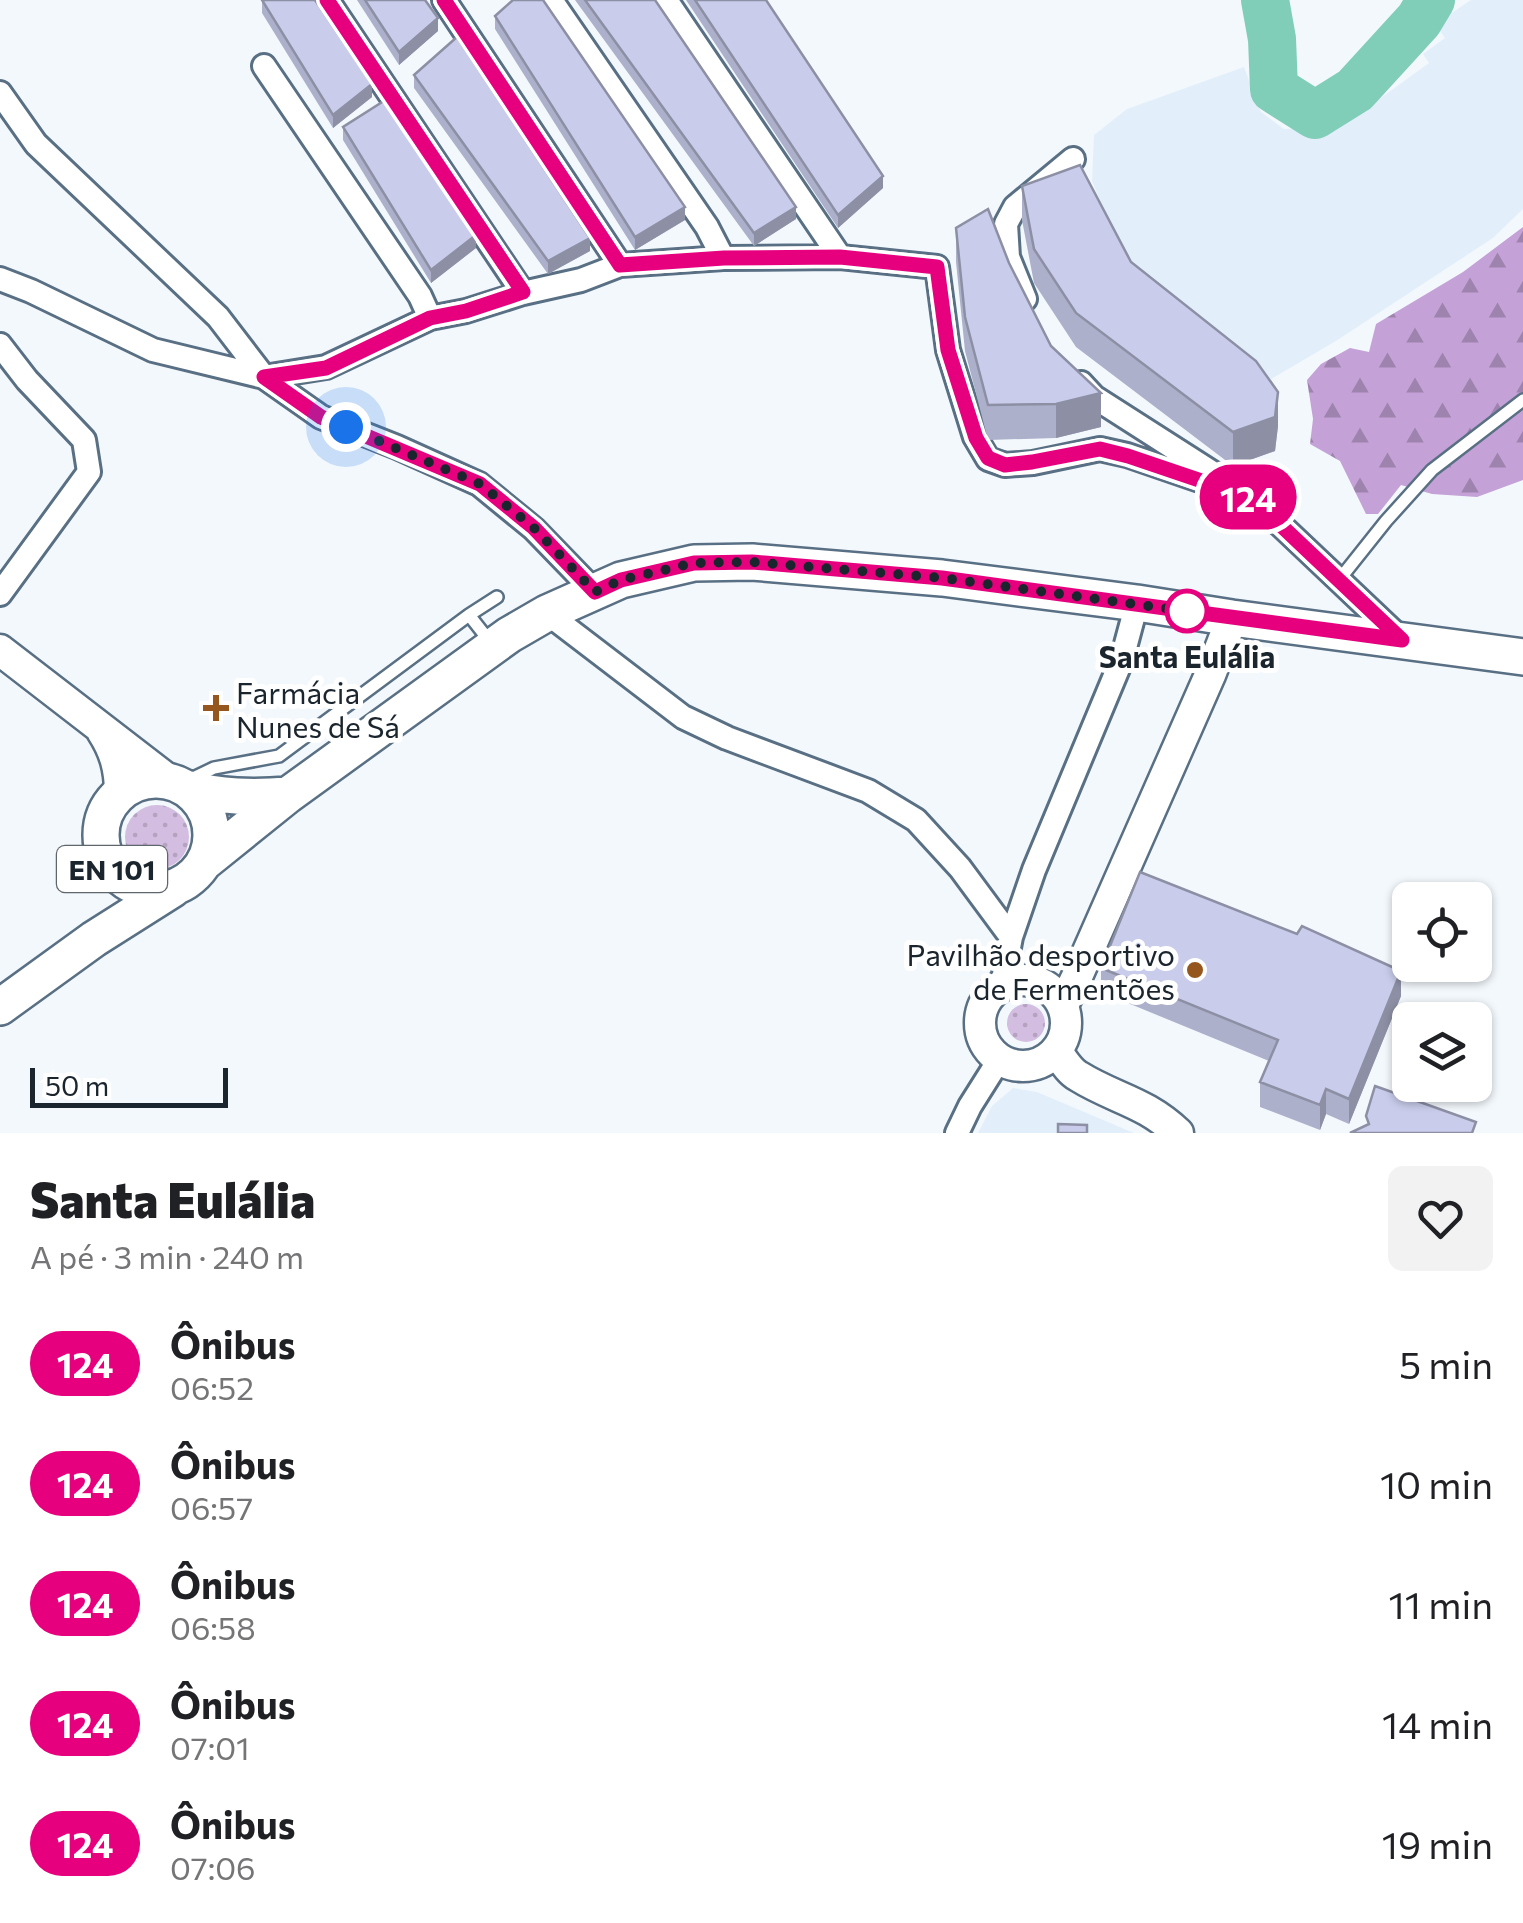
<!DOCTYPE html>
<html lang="pt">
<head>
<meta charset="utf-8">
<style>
	:root { --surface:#fff; --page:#f2f2f2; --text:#202124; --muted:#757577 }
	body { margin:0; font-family:Commissioner,sans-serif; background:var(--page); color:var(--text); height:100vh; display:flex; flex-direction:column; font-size:38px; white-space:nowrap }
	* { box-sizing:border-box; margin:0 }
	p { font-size:32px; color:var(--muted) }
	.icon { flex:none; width:55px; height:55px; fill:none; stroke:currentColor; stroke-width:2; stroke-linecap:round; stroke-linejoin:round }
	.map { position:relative; height:1133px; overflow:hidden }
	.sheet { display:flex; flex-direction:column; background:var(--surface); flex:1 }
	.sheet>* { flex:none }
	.badge { padding:0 20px; border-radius:32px; font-size:35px; line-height:65px }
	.controls { position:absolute; left:1392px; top:882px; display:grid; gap:20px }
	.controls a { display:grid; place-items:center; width:100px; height:100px; border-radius:15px; background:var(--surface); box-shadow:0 2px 8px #0004; font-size:50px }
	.scale { position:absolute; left:30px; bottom:25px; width:198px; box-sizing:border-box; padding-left:10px; border:5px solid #1b252d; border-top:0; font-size:28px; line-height:35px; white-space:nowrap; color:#1b252d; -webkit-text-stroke:8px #fff; paint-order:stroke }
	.you { position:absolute; width:50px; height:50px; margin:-25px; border:8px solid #fff; border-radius:50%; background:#1a73e8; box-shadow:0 0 0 15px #1a73e833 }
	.map>.badge { position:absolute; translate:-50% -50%; box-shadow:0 0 0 5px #fff }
	.round { display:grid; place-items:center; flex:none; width:105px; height:105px; border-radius:15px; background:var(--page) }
	.head { display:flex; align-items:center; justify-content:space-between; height:170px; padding:0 30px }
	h1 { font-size:48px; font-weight:800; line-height:75px }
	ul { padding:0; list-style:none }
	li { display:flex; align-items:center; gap:30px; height:120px; padding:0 30px }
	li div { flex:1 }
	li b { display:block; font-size:38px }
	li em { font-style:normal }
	li .badge { min-width:110px; font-weight:700; text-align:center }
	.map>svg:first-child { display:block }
	.built { fill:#e2effa }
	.green { fill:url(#green-dots) }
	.forest { fill:url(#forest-firs) }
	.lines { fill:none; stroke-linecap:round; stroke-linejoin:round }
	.river { stroke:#80ceb8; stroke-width:48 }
	.lane-casing { stroke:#597084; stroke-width:16 }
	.street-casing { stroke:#597084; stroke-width:28 }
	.secondary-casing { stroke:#597084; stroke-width:35 }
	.primary-casing { stroke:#597084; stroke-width:40 }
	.lane { stroke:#fff; stroke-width:11 }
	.street { stroke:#fff; stroke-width:22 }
	.secondary { stroke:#fff; stroke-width:30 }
	.primary { stroke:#fff; stroke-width:35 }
	.wall { fill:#adb0ca }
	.shaded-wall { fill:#8d90a4 }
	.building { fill:#c9cdeb; stroke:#8d90a4; stroke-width:2.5 }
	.line-casing { stroke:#fff; stroke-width:22 }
	.line { stroke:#e6007e; stroke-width:15 }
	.walk { stroke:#1b252d; stroke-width:10; stroke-dasharray:0 18 }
	.stop-dot { fill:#fff; stroke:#e6007e; stroke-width:5 }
	.poi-dot { fill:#95571d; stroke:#fff; stroke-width:4 }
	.labels { text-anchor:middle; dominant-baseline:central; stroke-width:10; stroke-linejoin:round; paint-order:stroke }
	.shield { fill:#fff; stroke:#5f666c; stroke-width:2.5 }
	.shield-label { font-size:28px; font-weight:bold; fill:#1b252d }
	.stop-label { font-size:30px; font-weight:bold; fill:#1b252d; stroke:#fff }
	.poi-label { font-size:30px; fill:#1b252d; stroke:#fff; text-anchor:start }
</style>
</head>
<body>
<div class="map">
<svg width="1523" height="1133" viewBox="0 0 1523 1133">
	<defs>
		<pattern id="green-dots" width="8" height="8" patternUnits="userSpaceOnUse" patternTransform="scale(2.5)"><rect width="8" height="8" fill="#d3bde0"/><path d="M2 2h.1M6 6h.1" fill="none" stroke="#b5a2c0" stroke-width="1.8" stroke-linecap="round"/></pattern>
		<pattern id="forest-firs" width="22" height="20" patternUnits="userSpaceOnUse" patternTransform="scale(2.5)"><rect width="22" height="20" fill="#c4a1d6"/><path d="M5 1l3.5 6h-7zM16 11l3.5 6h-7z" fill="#9e83ae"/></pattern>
	</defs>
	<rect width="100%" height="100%" fill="#f3f8fd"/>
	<path class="built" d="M1471,0H1523V209L1493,238L1336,341L1268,381L1133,281L1092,181L1094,135L1127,109L1244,67L1261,112L1284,129L1329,127L1335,131L1429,63L1423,54L1445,38L1435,24Z
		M1013,1088L1037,1092L1134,1133H978L992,1106Z"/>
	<path class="green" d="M125 837a32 32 0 1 1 64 0a32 32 0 1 1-64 0Z
		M1007 1023a19 19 0 1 1 38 0a19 19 0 1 1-38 0Z"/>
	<path class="forest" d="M1523,227V480L1477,497L1432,494L1401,485L1378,514H1366L1340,461L1310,444L1313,419L1307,380L1321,364L1350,348L1369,352L1376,324L1463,272Z"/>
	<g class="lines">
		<path class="river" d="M1265,0L1272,39L1274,89L1315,115L1355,90L1419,20L1431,0"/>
		<defs>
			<path id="lane" d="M1339,580L1386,521L1432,470L1523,400
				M469,615L497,597
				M189,780L214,768L279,756L469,615L491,643"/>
			<path id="street" d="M327,0L523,293
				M444,0L620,265
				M551,0L707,227L723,258
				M666,0L840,257
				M264,66L420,296L430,318
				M0,93L36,144L218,317L264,377L321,417L397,447L479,484L534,529L595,592
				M0,279L31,291L153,350L264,377L326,367L430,318L466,311L523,293L581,280L620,265L723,258L840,257L937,267L948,350L975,437L988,459L1005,465L1033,463L1100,449L1127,455L1252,498L1402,640
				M1025,299L1008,257L1006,224L1015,207L1073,159
				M0,345L27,380L84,440L89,472L0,594
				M1081,383L1094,397L1219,477
				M547,613L683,717L727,738L868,791L916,820L960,868L1011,937
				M1002,985L1011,937L1034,870L1122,659L1137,603
				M957,1133L970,1106L999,1060"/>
			<path id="secondary" d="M0,650L171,782
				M102,731C115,751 120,769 120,793
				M980 1023a43 43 0 1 1 86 0a43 43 0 1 1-86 0Z
				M1063,1005L1075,981L1210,675L1232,618
				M1057,1052C1063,1060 1069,1071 1078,1076C1115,1099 1144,1101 1178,1133"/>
			<path id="primary" d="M101 835a55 55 0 1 1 110 0a55 55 0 1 1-110 0Z
				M185,788C221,797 252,798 288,795
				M206,861L288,795L509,635L547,613L621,580L694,563L752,562L942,578L1137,603L1232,618L1523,657
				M0,1007L94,939L173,889"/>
		</defs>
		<use href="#lane" class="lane-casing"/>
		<use href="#street" class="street-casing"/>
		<use href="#secondary" class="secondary-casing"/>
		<use href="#primary" class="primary-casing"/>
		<use href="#lane" class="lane"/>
		<use href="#street" class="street"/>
		<use href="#secondary" class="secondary"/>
		<use href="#primary" class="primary"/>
	</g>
	<path class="wall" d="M262,0L372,97L333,128L262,13Z
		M357,0H425L438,31L399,65Z
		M575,0H655L796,219L754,246Z
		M686,0H766L883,188L838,228Z
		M495,16L685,220L635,250L495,29Z
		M414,75L590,251L548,274L414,88Z
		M343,127L476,248L431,283L343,140Z
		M1022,186L1131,262L1278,426L1275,451L1233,466L1076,347L1034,283L1022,220Z
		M956,228L1009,263L1051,346L1101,427L1056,438L988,440L965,351L956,262Z
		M1101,968L1401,996L1349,1124L1326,1114L1320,1130L1260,1107V1082L1269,1061L1101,992Z"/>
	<path class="shaded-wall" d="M438,18V31L399,65V52Z
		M372,84V97L333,128V115Z
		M883,176V188L838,228V215Z
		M685,207V220L635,250V237Z
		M796,207V219L754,246V233Z
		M476,235V248L431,283V270Z
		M590,238V251L548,274V261Z
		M1278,392V426L1275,451L1233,466V432Z
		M1101,393V427L1056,438V404Z
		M1401,971V996L1349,1124V1099Z
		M1326,1089V1114L1320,1130V1105Z"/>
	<path class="building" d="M262,0H315L372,84L333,115Z
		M365,0H425L438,18L399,52Z
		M513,0H543L685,207L635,237L495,16Z
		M585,0H655L796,207L754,233Z
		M695,0H766L883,176L838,215Z
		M457,37L590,238L548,261L414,75Z
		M387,99L476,235L431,270L343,127Z
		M1080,165L1131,262L1256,361L1278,392L1275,417L1233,432L1076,313L1034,249L1022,186Z
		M988,209L1009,263L1051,346L1101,393L1056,404L988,405L965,317L956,228Z
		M1140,872L1297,934L1302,926L1401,971L1349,1099L1326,1089L1320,1105L1260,1082L1278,1040L1101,968Z
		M1375,1086L1476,1122L1472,1133H1350L1369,1124L1366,1116Z
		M1058,1124L1087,1125V1133H1058Z"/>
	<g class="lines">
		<defs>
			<path id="line" d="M327,0L523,292L466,311L430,318L326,368L264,377L321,417L480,484L534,528L595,592L621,580L694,563L752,562L942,578L1402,640L1252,498L1128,456L1100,449L1032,462L1005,465L988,458L976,438L948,350L937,267L840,257L724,258L620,265L444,0"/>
		</defs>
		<use href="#line" class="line-casing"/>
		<use href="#line" class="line"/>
		<path class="walk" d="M346,427L480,484L534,528L595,592L621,580L694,563L752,562L942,578L1200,613L1187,611"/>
	</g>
	<circle class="stop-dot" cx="1187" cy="611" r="20"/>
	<g class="poi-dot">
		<path d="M211 693h10v10h10v10h-10v10h-10v-10h-10v-10h10z"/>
		<circle cx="1195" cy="970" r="10"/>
	</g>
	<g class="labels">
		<rect class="shield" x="57" y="846" width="110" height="46" rx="8"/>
		<g class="shield-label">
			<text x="112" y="869">EN 101</text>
		</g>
		<g class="stop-label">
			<text x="1187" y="655">Santa Eulália</text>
		</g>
		<g class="poi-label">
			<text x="236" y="691">Farmácia<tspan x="236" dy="34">Nunes de Sá</tspan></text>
			<text x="1175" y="953" text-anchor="end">Pavilhão desportivo<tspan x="1175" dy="34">de Fermentões</tspan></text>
		</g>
	</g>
</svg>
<div class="controls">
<a><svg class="icon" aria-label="locate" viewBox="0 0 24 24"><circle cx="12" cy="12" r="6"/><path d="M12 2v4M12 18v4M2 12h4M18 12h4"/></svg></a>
<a><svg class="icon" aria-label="layers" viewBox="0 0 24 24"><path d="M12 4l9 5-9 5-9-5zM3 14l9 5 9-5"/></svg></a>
</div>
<div class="scale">50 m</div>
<div class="you" style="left:346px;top:427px"></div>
<b class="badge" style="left:1248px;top:497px;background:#e6007e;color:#fff">124</b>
</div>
<section class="sheet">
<div class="head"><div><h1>Santa Eulália</h1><p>A pé · 3 min · 240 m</p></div><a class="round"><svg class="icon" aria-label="heart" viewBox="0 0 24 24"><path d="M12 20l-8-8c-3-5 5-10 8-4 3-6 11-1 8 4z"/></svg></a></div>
<ul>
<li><span class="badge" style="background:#e6007e;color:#fff">124</span><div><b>Ônibus</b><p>06:52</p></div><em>5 min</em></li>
<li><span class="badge" style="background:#e6007e;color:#fff">124</span><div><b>Ônibus</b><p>06:57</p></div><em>10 min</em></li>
<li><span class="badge" style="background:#e6007e;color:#fff">124</span><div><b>Ônibus</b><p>06:58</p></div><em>11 min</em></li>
<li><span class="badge" style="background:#e6007e;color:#fff">124</span><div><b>Ônibus</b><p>07:01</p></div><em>14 min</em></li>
<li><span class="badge" style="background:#e6007e;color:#fff">124</span><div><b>Ônibus</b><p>07:06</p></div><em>19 min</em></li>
</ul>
</section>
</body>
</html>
